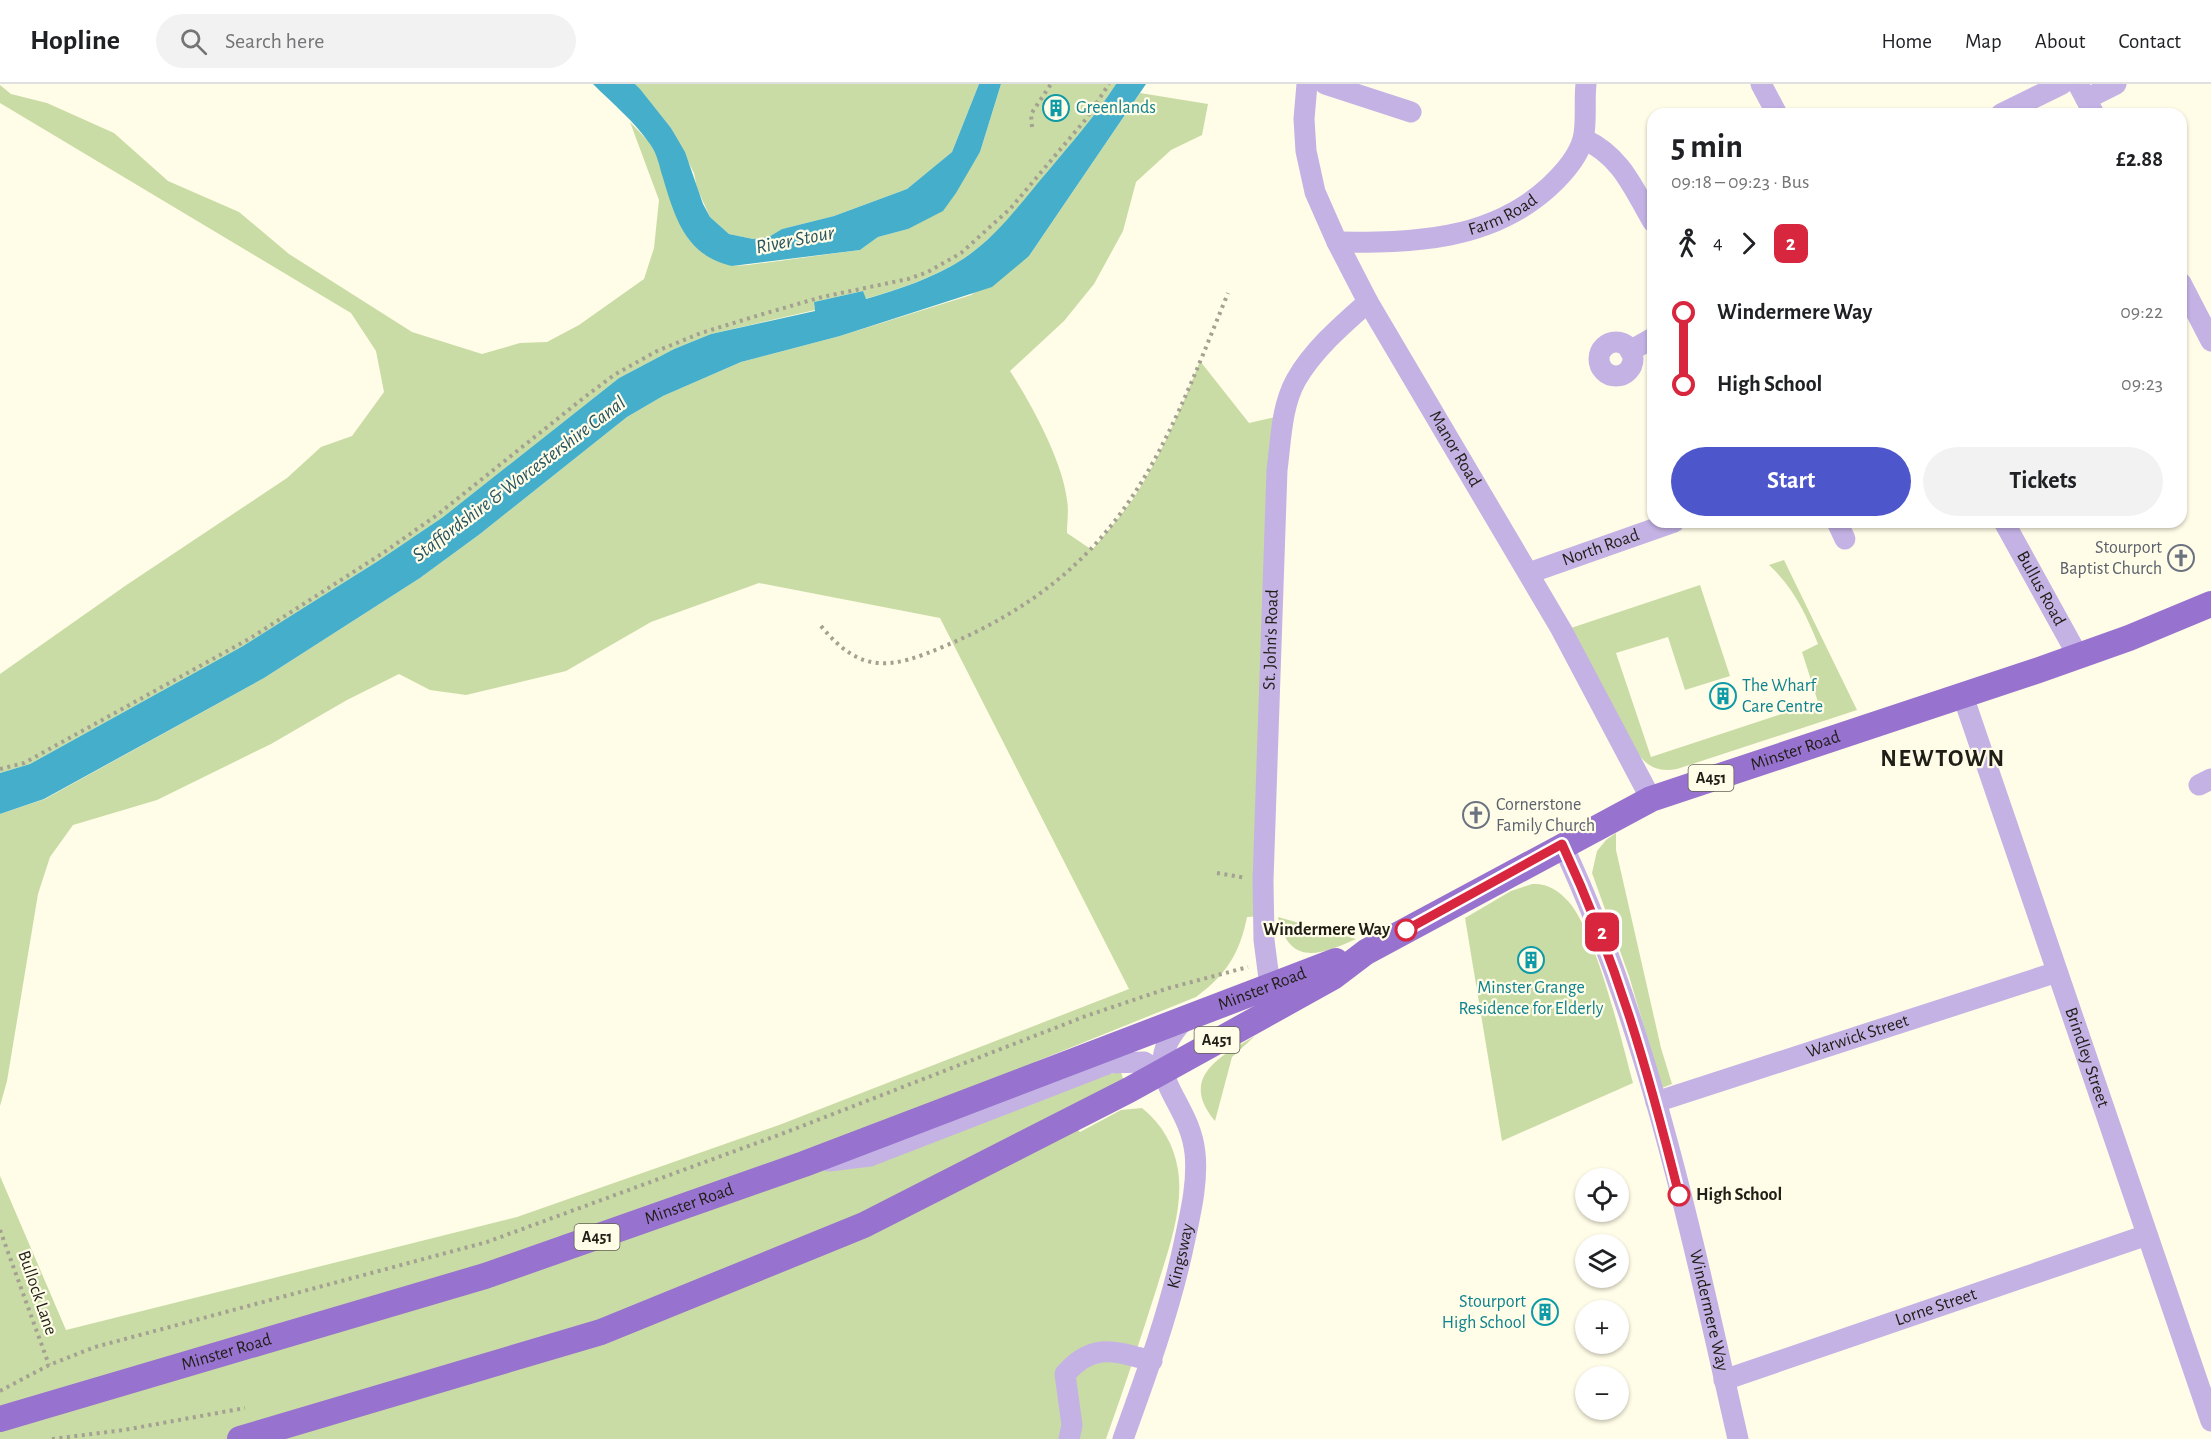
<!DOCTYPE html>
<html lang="en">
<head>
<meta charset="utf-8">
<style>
	:root { --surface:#fff; --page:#f2f2f2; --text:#202124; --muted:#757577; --line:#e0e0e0; --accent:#4e56cc }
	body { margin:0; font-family:"Alegreya Sans",sans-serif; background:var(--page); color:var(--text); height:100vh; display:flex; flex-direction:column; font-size:22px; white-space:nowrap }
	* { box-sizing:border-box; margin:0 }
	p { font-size:20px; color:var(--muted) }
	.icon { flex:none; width:33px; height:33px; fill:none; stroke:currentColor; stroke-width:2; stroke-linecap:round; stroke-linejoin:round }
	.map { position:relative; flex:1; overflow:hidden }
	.panel { position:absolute; left:1647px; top:24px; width:540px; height:420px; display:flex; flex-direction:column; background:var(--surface); border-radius:18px; box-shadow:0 2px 4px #0004 }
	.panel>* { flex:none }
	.badge { padding:0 12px; border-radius:9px; font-size:21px; line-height:39px }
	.fabs { position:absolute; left:1575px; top:1084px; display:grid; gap:12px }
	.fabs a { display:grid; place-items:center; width:54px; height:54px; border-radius:50%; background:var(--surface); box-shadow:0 2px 4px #0004; font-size:30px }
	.map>.badge { position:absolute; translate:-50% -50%; box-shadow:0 0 0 3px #fff }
	.legs { display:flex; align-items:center; gap:9px; height:66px; padding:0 24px; font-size:20px }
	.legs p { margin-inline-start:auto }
	.headline { display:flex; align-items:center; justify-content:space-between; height:102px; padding:0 24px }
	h1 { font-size:33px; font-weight:700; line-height:45px }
	.action { display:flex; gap:12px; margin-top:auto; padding:12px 24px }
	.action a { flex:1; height:69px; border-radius:36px; background:var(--accent); color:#fff; font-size:24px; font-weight:700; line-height:69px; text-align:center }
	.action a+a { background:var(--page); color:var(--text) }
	ul { padding:0 24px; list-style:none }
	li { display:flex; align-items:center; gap:21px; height:72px; font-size:22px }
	li i { display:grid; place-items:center; width:9px; height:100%; margin:0 8px; background:currentColor }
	li i::after { content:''; width:15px; height:15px; margin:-8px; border:4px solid; border-radius:50%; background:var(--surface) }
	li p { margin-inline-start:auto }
	li:first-child i { background:linear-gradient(#0000 50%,currentColor 0) }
	li:last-child i { background:linear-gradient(currentColor 50%,#0000 0) }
	header { display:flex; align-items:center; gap:36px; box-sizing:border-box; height:84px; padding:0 30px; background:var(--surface); border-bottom:2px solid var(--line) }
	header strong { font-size:28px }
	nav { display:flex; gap:33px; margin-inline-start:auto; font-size:21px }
	.search { width:420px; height:54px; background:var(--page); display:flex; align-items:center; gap:15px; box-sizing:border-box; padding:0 21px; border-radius:33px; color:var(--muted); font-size:22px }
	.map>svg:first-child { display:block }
	.green { fill:#cadca5 }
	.water { fill:#45afcb }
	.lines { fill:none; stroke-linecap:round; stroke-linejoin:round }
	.path { stroke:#a4a192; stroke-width:4; stroke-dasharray:3 4.5; stroke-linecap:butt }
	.minor { stroke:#c4b2e5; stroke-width:21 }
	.major { stroke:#9772ce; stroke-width:26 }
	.line-1-casing { stroke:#fff; stroke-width:14 }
	.line-1 { stroke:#d7263d; stroke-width:9 }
	.stop-1-dot { fill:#fff; stroke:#d7263d; stroke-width:3 }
	.labels { text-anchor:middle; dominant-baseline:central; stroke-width:4.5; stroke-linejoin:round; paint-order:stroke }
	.shield { fill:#fffce7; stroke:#636155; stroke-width:1.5 }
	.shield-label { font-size:16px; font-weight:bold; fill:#201f17 }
	.culture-label { font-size:18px; fill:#0d838f; stroke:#fffce7; text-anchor:start }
	.street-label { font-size:18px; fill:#201f17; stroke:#fffce7 }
	.worship-label { font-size:18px; fill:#5b616d; stroke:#fffce7; text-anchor:end }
	.stop-label { font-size:18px; font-weight:bold; fill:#201f17; stroke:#fffce7; text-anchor:end }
	.water-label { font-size:20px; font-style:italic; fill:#275460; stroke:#fffce7 }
	.district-label { font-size:24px; font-weight:bold; letter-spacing:1.5px; fill:#201f17; stroke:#fffce7 }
</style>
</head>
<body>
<header>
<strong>Hopline</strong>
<div class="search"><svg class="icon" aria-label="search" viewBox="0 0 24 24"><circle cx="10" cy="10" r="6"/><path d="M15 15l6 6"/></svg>Search here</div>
<nav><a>Home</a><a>Map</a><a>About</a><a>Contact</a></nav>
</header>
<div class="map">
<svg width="2211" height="1355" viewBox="0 0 2211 1355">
	<rect width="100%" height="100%" fill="#fffce7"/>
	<path class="green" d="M635,0H979L952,68L907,105L834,132L782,145L769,154L753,155L729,150L710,133L697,104L694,89L671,44Z
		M1001,0H1116C1096,31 1072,58 1048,87C1023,117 997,153 963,175C933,194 899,205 865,215L863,207L814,218L815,226L711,250L674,265L619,294L443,433L378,477L243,562L30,680L0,689V590L125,502L287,394L321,363L352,352L384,308L376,267L351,229L0,19V1L11,10L47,19L114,49L168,97L239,128L289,170L412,248L482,270L520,259L547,258L579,241L644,195L654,164L659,116L630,38L650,59L659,75L677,133L732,182L748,181L860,166L878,153L908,145L969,86L980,68Z
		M1140,9L1208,20L1202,51L1171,66L1136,98L1123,147L1094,200L1064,237L1010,287C1031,319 1063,378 1067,416C1069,426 1067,438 1067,449L1092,466C1106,449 1120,433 1133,415C1159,376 1183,321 1200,277L1249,339L1284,331L1263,832L1247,833C1240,869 1226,891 1196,913L1035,978L1074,996L1121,988L1123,995L1117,999L1064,1025L1067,1037L1080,1048L1121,1026L1142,1024C1162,1040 1174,1061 1178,1086C1184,1124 1168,1167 1157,1203C1141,1254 1124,1304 1106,1355H0V1092L66,1246L517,1133L779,1041L1129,905L940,534L759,499L651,538L566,587L466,611L430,606L399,590L347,616L271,660L157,716L73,741L50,773L38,810L7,997L0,1022V730L45,715L264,594L420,494L480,450L627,333L663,312L741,278L840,252L971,211L1029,172Z
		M1784,476L1857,626L1677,685C1660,688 1649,684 1639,671L1571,544L1700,501L1730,592L1685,606L1668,553L1616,569L1651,673L1818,618L1802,568L1818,560C1806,530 1793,503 1769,481Z
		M1616,749V766L1661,964L1672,1000L1662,1004L1629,892L1592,789L1597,767L1606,756Z
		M1532,800C1547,799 1558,806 1568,817C1596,848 1621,955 1633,999L1502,1057L1465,834L1511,807Z
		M1278,833L1356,855C1319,872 1289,882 1278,833Z
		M1255,952L1232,973L1215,1037C1178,993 1221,972 1255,952Z"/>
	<path class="water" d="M593,0H635L640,5L671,44L685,68L703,120L710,133L729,150L753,155L769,153L782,145L834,132L907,105L952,68L979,0H1001L980,68L956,109L943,127L908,145L878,153L860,166L732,182C686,172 675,134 663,94C659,82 658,71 650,60C635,38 612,19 593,0Z
		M1116,0H1146L1029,172L992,203L840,252L741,278L663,312L627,333L480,450L420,494L264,594L44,715L0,730V689L30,680L243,562L378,477L443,433L619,294L674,265L711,250L815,227L814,218L863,207L866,215C899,205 934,194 963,175C997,153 1022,117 1048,87C1072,58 1096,31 1116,0Z"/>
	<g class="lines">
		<path class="path" d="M1032,43L1031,30L1051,0
			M821,542C861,591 891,585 945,562C1122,487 1161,374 1228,209
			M0,685L24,679L249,555L383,469L437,431L586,312L614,291L657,267L701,249L763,230L822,213L908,195L928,188L961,169L1010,125L1086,35L1109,0
			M1217,789L1246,794
			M0,1146L49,1281
			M0,1307L49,1281L95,1263L487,1158L784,1049L1086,932L1169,904L1248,883
			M52,1355L124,1346L245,1324"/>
		<g class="minor">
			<path id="s1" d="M1307,0L1304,35L1306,67L1315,108L1337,158L1368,218L1561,545L1651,715"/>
			<path d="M1325,0L1411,28"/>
			<path d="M1761,0L1777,30"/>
			<path d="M2078,0L2094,30"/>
			<path d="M2086,15L2116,0"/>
			<path d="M2001,30L2062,0"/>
			<path d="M1584,55C1622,73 1633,104 1653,138"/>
			<path id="s2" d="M1337,158C1412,159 1490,157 1549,103C1563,90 1578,74 1583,55C1587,41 1584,16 1586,0"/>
			<path d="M2181,199L2211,257"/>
			<circle cx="1616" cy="275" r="17"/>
			<path d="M1630,267L1653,254"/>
			<path d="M1837,438L1845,455"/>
			<path id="s3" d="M2004,438L2078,572"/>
			<path id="s4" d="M1529,489L1674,438"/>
			<path id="s5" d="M1963,612L2211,1337"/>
			<path d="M2199,701L2211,695"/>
			<path id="s6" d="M1562,760C1650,948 1692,1153 1738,1355"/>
			<path id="s7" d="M1272,918L1264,856L1263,797L1277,386C1281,357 1281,323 1296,296C1313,266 1342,241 1368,218"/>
			<path id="s8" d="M1656,1018L2057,888"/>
			<path d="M829,1077L870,1072L1110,979L1144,978L1161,988"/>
			<path id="s9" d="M1724,1296L2147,1151"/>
			<path d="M1069,1355L1072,1341L1065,1290C1093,1258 1114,1267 1152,1277"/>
			<path id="s10" d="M1123,1355C1147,1289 1171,1223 1185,1155C1191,1127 1198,1097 1195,1069C1189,1012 1134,990 1183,937"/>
		</g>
		<g class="major">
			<path id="s11" d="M0,1335L485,1192L804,1080L1336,877"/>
			<path id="s12" d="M240,1355L601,1248L864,1141L1129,1006L1333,893L1366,868L1651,715L2039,586L2129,554L2211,520"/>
		</g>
	</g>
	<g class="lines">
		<defs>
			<path id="line-1" d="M1406,846L1562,760C1617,878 1648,986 1679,1111"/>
		</defs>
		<use href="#line-1" class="line-1-casing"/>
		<use href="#line-1" class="line-1"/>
	</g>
	<defs>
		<symbol id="building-ring" viewBox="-11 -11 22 22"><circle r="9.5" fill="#fffce7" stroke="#0f9aa8" stroke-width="1.5"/><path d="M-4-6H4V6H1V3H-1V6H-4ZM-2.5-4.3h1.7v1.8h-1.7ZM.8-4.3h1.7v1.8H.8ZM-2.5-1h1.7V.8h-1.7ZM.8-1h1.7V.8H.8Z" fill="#0f9aa8"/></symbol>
		<symbol id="church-ring" viewBox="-11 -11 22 22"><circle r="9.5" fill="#fffce7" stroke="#6b7280" stroke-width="1.5"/><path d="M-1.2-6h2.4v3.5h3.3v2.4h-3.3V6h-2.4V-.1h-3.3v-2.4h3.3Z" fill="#6b7280"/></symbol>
	</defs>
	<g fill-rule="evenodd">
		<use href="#building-ring" x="1041" y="9" width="30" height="30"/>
		<use href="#church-ring" x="2166" y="459" width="30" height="30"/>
		<use href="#building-ring" x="1708" y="597" width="30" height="30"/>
		<use href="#church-ring" x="1461" y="716" width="30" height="30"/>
		<use href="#building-ring" x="1516" y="861" width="30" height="30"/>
		<use href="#building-ring" x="1530" y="1213" width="30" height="30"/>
	</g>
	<g class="stop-1-dot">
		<circle cx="1406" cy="846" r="10"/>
		<circle cx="1679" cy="1111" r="10"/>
	</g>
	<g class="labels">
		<g class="shield">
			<rect x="1688.5" y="681" width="45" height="26" rx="4.5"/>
			<rect x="1194.5" y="943" width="45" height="26" rx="4.5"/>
			<rect x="574.5" y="1140" width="45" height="26" rx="4.5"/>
		</g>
		<g class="shield-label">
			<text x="1711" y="694">A451</text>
			<text x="1217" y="956">A451</text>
			<text x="597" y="1153">A451</text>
		</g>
		<g class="culture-label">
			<text x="1076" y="24">Greenlands</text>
			<text x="1742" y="602">The Wharf<tspan x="1742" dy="21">Care Centre</tspan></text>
			<text x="1531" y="904" text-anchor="middle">Minster Grange<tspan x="1531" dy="21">Residence for Elderly</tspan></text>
			<text x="1526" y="1218" text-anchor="end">Stourport<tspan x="1526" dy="21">High School</tspan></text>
		</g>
		<g class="street-label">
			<text stroke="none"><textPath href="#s2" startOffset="170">Farm Road</textPath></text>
			<text stroke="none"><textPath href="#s1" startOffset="402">Manor Road</textPath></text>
			<text stroke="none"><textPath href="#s4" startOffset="76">North Road</textPath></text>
			<text stroke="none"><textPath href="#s3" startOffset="76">Bullus Road</textPath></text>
			<text stroke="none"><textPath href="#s7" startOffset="363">St. John's Road</textPath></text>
			<text stroke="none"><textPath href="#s12" startOffset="1708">Minster Road</textPath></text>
			<text stroke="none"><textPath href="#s11" startOffset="1334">Minster Road</textPath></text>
			<text stroke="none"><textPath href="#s8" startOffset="212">Warwick Street</textPath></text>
			<text stroke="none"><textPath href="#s5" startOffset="382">Brindley Street</textPath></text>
			<text stroke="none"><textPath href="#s11" startOffset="722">Minster Road</textPath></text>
			<text stroke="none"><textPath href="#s10" startOffset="192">Kingsway</textPath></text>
			<text transform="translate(37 1209) rotate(71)">Bullock Lane</text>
			<text stroke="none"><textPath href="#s9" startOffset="224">Lorne Street</textPath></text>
			<text stroke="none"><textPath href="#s6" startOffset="490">Windermere Way</textPath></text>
			<text stroke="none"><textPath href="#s11" startOffset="236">Minster Road</textPath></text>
		</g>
		<g class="worship-label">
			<text x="2162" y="464">Stourport<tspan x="2162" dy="21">Baptist Church</tspan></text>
			<text x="1496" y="721" text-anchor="start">Cornerstone<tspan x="1496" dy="21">Family Church</tspan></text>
		</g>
		<g class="stop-label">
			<text x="1390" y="846">Windermere Way</text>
			<text x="1696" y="1111" text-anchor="start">High School</text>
		</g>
		<g class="water-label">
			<text transform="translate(795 156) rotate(-11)">River Stour</text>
			<text transform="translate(519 395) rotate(-37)">Staffordshire &amp; Worcestershire Canal</text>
		</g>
		<g class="district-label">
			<text x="1943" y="675">NEWTOWN</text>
		</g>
	</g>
</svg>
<div class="fabs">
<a><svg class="icon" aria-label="locate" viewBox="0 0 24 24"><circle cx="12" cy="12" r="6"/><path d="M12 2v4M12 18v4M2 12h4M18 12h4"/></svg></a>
<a><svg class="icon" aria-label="layers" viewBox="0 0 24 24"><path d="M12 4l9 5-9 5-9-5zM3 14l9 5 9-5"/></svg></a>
<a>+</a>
<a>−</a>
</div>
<b class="badge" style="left:1602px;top:848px;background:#d7263d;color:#fff">2</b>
<section class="panel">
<div class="headline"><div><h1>5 min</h1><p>09:18 – 09:23 · Bus</p></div><b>£2.88</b></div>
<div class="legs"><svg class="icon" aria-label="walk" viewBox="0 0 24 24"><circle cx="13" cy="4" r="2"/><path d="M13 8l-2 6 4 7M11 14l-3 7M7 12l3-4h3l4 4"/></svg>4<svg class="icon" aria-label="forward" viewBox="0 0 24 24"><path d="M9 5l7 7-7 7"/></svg><b class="badge" style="background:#d7263d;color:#fff">2</b></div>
<ul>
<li><i style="color:#d7263d"></i><b>Windermere Way</b><p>09:22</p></li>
<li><i style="color:#d7263d"></i><b>High School</b><p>09:23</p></li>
</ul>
<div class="action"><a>Start</a><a>Tickets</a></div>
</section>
</div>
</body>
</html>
